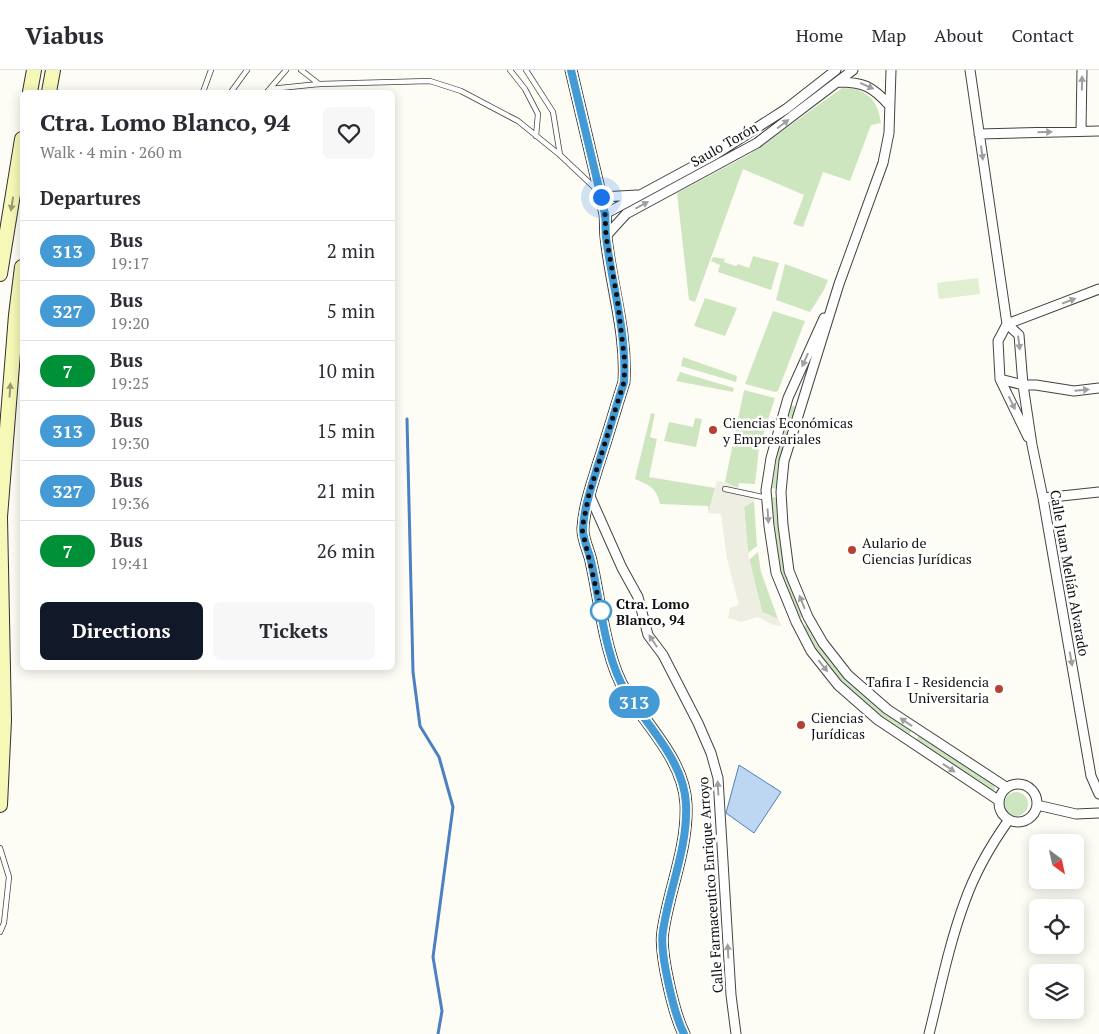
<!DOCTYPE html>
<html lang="en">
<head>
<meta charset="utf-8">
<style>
	:root { --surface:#fff; --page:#f7f7f7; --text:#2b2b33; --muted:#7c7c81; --line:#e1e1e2; --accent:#111827 }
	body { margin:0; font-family:"PT Serif",serif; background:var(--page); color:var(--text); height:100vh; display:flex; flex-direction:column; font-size:19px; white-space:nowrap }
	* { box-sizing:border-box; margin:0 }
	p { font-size:16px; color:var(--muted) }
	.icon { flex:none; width:28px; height:28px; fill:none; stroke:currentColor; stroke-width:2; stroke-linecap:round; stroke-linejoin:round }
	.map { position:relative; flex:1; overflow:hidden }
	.side { position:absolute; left:20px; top:20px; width:375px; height:580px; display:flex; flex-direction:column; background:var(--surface); border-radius:8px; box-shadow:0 2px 12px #0003 }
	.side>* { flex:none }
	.badge { padding:0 10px; border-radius:16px; font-size:18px; line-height:32px }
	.needle { width:32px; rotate:147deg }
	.tools { position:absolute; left:1029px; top:764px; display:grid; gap:10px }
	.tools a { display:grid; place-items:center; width:55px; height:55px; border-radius:8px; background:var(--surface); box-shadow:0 2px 12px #0003; font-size:25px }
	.you { position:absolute; width:25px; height:25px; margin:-12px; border:4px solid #fff; border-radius:50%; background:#1a73e8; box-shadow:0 0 0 8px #1a73e833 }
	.map>.badge { position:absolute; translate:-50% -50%; box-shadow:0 0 0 2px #fff }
	h2 { padding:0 20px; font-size:19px; line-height:45px }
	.round { display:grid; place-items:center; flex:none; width:52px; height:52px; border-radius:8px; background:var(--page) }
	.summary { display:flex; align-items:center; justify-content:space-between; height:85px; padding:0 20px }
	h1 { font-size:24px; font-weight:600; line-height:38px }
	.primary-button { display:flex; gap:10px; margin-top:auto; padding:10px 20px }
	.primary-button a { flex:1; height:58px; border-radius:8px; background:var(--accent); color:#fff; font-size:20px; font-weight:600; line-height:58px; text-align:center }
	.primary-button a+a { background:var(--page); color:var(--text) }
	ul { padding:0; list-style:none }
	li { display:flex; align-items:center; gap:15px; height:60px; padding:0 20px; border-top:1px solid var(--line) }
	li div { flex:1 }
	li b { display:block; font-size:19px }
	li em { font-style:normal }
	li .badge { min-width:55px; font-weight:700; text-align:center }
	header { display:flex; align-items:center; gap:30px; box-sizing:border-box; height:70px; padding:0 25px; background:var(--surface); border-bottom:1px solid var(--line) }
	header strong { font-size:24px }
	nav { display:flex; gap:28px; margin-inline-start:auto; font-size:18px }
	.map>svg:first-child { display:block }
	.green { fill:#cee6c0 }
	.pitch { fill:#e0eed1 }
	.plaza { fill:#efeee2 }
	.water { fill:#bdd6f1; stroke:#4b81c2 }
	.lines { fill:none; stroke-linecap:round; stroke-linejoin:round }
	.stream { stroke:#4b81c2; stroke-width:3 }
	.service-casing { stroke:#434343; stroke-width:6 }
	.minor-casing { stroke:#434343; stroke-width:11 }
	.tertiary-casing { stroke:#434343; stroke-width:13 }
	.secondary-casing { stroke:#323232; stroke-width:16 }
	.service { stroke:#fff; stroke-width:4.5 }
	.minor { stroke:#fff; stroke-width:9 }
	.tertiary { stroke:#fff; stroke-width:11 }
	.secondary { stroke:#f5f8b6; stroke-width:14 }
	.oneway { fill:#9f9f9f }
	.oneway2 { fill:#999b74 }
	.line-casing { stroke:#fff; stroke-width:11 }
	.line { stroke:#449ad5; stroke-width:8 }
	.walk { stroke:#101010; stroke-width:5; stroke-dasharray:0 9 }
	.poi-dot { fill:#b54134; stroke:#fff; stroke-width:2 }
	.stop-dot { fill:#fff; stroke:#449ad5; stroke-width:2.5 }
	.labels { text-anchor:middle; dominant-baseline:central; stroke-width:5; stroke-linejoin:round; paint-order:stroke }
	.street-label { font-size:14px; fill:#101010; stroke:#fff }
	.poi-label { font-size:14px; fill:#101010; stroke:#fff; text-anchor:start }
	.stop-label { font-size:14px; font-weight:bold; fill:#101010; stroke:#fff; text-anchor:start }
</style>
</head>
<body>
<header>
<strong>Viabus</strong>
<nav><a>Home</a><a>Map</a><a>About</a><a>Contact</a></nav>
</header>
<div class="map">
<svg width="1099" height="964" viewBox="0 0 1099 964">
	<rect width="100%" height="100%" fill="#fefdf5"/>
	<path class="green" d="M842,18C866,18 878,29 881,53L871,55L850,111L823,102L803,157L793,154L804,125L743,99L695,232L689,230L677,123L750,84Z
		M753,186L779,193L771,220L718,202L720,195L711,191L713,187L725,189L724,192L736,196L738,194L749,198Z
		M785,194L828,210L824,220L810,242L776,230Z
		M705,228L737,238L725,266L694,256Z
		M773,241L805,251L778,321L775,322L745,314Z
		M683,287L737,306L736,312L681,296Z
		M680,302L734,318L733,322L676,311Z
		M744,320L775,328L759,378L755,414L739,413L738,418L725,412Z
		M791,335L797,338L783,381L778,419L772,418L779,373Z
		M651,343L655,344L650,367L657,369L649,407L715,418L709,444L708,436L660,434C657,418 649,415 635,409Z
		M695,348L702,349L696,377L664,371L669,352L693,357Z
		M772,427L778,428L779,459L804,546L799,549C782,512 769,468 772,427Z
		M754,431L757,476L748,483L744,437Z
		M758,482L761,502L778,549L762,542L749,490Z
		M808,554L821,575L912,660L909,665C864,638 828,602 802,557Z
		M919,665L994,715L995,720L991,721L916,670Z
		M1004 734a12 12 0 1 1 24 0a12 12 0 1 1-24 0Z"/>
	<path class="pitch" d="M978,208L980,224L939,229L937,213Z"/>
	<path class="plaza" d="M717,411L725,412L737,418L754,421V431L744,437L748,483L762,542L778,549L782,556L773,555L758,547L741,552L728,548L730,538L739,535L727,489L721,444L708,443Z"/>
	<path class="water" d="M739,695L781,722L754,763L726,743Z"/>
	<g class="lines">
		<path class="stream" d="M407,349L413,602L420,656L439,687L453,737L433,887L442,941L438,964"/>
		<defs>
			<path id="service" d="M301,0L319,14
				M510,0L525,19L538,44L536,66
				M526,0L553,42L560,85
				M270,19L319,14L430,11L461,21L518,51L560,85L596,119
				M203,22L211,0
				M231,22L247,0
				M267,22L286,0
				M725,419L767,428
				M0,778L9,807L4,853L0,862"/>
			<path id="minor" d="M891,0L889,63L883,93L839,214L784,391L781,422L783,455L789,501L808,547L823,573L848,605L887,639L1006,717
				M970,0L1007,254L1019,265L1023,315L1032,375L1043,428L1091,706L1099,724
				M838,12C863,12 872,16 889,35
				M1081,61L1082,0
				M979,64L1099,61
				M601,127L637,125
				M605,144L716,84L786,39L836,0
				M606,166L626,144L757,73L853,0
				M824,248L788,328L771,388L766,420L769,456L776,503L796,552L811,581L838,615L878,650L998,730
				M1000,309L1023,315H1036L1074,321L1099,318
				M1028,367L1000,309L998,271L1007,254L1099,219
				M589,424L622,498L638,527L648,565L663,585L698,653L711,683L718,708L731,925L736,964
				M1043,428L1099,422
				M999 733a19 19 0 1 1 38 0a19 19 0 1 1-38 0Z
				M1037,735L1076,744L1099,743
				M929,964C940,920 949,874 965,831C975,803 991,775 1008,751"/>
			<path id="tertiary" d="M571,0L605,144C606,152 605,159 606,167C611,215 627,263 624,312C615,340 607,368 598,395C592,415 584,437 583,458C582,468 589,481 591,491C600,530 605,589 626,622C648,657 684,691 686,734C688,778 669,819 663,861C659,882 674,944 684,964"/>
			<path id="secondary" d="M30,22L34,0
				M49,22L53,0
				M0,204L22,69
				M0,735L4,650L0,447L16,245L22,197"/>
		</defs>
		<use href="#service" class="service-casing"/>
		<use href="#minor" class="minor-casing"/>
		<use href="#tertiary" class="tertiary-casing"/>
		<use href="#secondary" class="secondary-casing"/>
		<use href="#service" class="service"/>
		<use href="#minor" class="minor"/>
		<use href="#tertiary" class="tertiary"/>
		<use href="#secondary" class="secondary"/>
	</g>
	<defs><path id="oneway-solid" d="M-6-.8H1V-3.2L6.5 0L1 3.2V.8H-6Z" transform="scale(1.25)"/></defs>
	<g class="oneway">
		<use href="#oneway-solid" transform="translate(1082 13) rotate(-89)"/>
		<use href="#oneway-solid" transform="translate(867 16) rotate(24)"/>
		<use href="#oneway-solid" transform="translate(783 54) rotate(-37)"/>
		<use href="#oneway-solid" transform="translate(1045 62) rotate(-2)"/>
		<use href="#oneway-solid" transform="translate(982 83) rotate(82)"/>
		<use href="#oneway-solid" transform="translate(642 135) rotate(-28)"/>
		<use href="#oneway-solid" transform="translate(1069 231) rotate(-21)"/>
		<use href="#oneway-solid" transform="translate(1019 273) rotate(83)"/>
		<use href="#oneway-solid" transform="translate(805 290) rotate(114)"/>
		<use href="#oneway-solid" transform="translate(1082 320) rotate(-5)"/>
		<use href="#oneway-solid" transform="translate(1012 333) rotate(64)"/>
		<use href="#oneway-solid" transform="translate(768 446) rotate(86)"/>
		<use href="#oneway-solid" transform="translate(802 532) rotate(-112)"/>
		<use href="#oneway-solid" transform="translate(653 571) rotate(-124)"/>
		<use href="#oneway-solid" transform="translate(1071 589) rotate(80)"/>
		<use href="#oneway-solid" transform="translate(823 596) rotate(51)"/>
		<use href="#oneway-solid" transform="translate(906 652) rotate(-146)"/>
		<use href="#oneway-solid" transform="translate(949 698) rotate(34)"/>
		<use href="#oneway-solid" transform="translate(718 718) rotate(-93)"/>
		<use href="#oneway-solid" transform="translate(728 881) rotate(-93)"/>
	</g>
	<g class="oneway2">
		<use href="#oneway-solid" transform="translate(12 134) rotate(99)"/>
		<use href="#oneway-solid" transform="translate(10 320) rotate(-86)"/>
	</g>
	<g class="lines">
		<defs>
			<path id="line" d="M571,0L605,144C606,152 605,159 606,167C612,215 627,263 624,312C615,340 607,368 598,395C592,415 584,437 583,458C582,468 589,481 591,491C600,530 605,589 626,622C648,657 684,691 686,734C688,778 669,819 663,861C659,882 674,944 684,964"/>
		</defs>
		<use href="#line" class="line-casing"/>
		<use href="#line" class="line"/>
		<path class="walk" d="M601,127L605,144L606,166L617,227L625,293L624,312L589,424L582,459L603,548L601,541"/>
	</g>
	<g class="poi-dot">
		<circle cx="713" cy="360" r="5"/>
		<circle cx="852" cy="480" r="5"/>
		<circle cx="999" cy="619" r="5"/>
		<circle cx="801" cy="655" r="5"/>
	</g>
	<circle class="stop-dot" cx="601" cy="541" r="10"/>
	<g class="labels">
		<g class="street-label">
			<text transform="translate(724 74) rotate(-30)">Saulo Torón</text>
			<text transform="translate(1070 503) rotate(80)">Calle Juan Melián Alvarado</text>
			<text transform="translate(710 815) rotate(-94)">Calle Farmaceutico Enrique Arroyo</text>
		</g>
		<g class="poi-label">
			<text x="723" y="352">Ciencias Económicas<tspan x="723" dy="16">y Empresariales</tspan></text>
			<text x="862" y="472">Aulario de<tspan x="862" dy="16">Ciencias Jurídicas</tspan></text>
			<text x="989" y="611" text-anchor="end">Tafira I - Residencia<tspan x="989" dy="16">Universitaria</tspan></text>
			<text x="811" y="647">Ciencias<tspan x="811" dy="16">Jurídicas</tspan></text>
		</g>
		<g class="stop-label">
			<text x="616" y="533">Ctra. Lomo<tspan x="616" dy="16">Blanco, 94</tspan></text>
		</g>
	</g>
</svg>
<div class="tools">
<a><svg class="needle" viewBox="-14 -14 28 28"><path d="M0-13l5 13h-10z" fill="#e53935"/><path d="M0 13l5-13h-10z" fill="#7c7c81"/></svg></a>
<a><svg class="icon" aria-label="locate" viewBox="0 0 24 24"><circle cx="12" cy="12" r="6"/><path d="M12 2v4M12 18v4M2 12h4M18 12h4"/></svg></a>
<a><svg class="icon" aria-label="layers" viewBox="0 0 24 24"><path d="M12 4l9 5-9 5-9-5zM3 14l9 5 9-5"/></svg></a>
</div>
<div class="you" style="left:601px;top:127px"></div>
<b class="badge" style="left:634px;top:632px;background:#449ad5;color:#fff">313</b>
<section class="side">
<div class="summary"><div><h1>Ctra. Lomo Blanco, 94</h1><p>Walk · 4 min · 260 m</p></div><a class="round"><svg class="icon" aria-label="heart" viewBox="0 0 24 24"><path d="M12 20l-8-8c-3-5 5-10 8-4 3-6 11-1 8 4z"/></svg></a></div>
<h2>Departures</h2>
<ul>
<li><span class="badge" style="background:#449ad5;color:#fff">313</span><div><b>Bus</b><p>19:17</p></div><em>2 min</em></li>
<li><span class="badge" style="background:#449ad5;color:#fff">327</span><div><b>Bus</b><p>19:20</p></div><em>5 min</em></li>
<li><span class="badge" style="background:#009038;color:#fff">7</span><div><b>Bus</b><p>19:25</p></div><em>10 min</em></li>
<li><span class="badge" style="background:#449ad5;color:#fff">313</span><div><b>Bus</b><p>19:30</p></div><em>15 min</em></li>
<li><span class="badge" style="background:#449ad5;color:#fff">327</span><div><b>Bus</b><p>19:36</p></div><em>21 min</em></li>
<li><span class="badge" style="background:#009038;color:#fff">7</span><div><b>Bus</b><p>19:41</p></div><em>26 min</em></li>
</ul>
<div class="primary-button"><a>Directions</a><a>Tickets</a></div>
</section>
</div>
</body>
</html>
